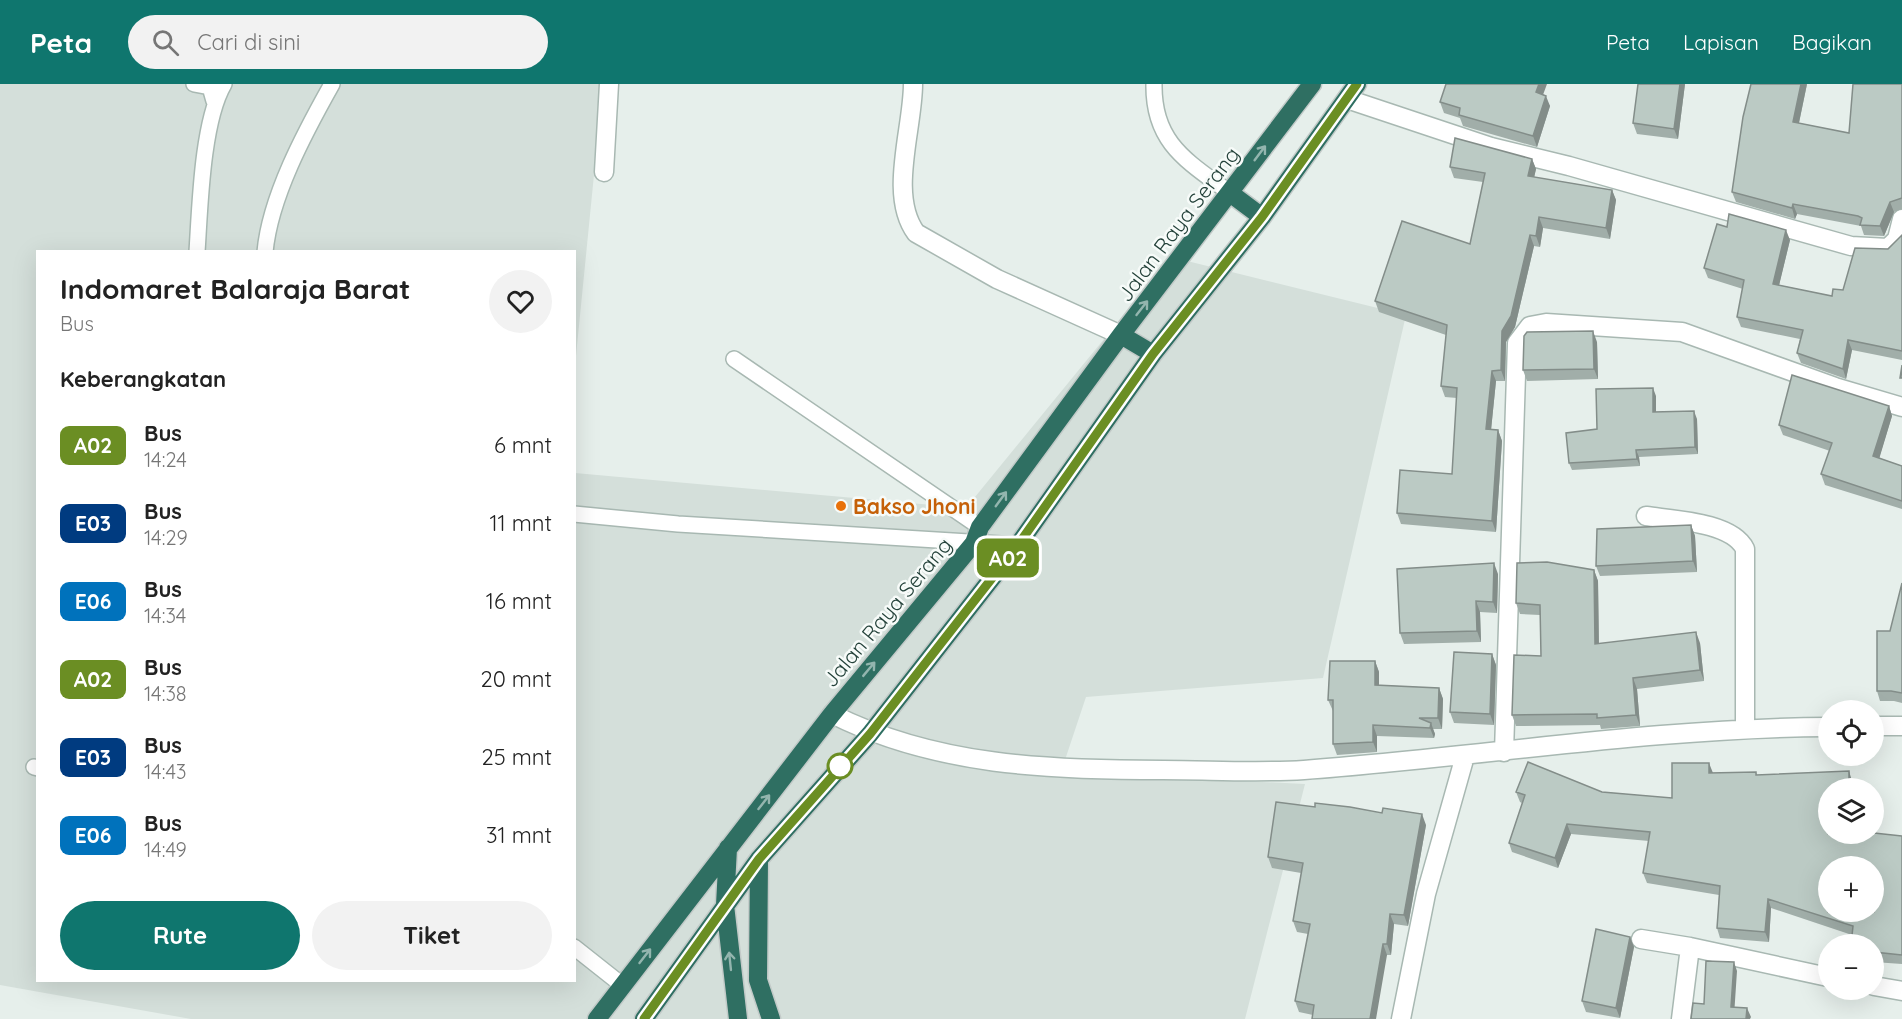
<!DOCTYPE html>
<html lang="id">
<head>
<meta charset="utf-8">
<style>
	:root { --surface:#fff; --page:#f2f2f2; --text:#222; --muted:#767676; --accent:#0f766e }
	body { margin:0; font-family:Quicksand,sans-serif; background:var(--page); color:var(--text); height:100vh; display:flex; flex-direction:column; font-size:22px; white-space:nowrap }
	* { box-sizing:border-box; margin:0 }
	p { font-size:20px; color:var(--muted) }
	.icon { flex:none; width:33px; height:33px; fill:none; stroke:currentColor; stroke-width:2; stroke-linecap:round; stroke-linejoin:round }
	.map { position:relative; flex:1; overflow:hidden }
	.panel { position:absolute; left:36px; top:166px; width:540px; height:732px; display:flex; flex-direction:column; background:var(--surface); border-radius:0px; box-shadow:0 6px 24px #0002 }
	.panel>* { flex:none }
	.badge { padding:0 12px; border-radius:9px; font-size:21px; line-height:39px }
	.buttons { position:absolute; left:1818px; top:616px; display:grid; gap:12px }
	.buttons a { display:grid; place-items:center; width:66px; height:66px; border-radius:50%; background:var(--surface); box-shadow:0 6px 24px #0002; font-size:30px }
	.map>.badge { position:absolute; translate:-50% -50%; box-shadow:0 0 0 3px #fff }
	h2 { padding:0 24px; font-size:22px; line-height:54px }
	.round { display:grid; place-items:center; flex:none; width:63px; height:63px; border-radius:32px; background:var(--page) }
	.overview { display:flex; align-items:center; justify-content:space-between; height:102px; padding:0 24px }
	h1 { font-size:28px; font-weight:700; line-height:45px }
	.primary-button { display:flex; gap:12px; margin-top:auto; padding:12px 24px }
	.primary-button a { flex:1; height:69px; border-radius:36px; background:var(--accent); color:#fff; font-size:24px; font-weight:700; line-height:69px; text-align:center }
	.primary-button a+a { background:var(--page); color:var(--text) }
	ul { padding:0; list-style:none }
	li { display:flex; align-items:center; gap:18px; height:78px; padding:0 24px }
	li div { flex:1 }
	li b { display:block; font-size:22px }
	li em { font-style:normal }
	li .badge { min-width:66px; font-weight:700; text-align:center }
	header { display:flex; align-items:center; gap:36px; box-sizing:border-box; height:84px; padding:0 30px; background:var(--accent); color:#fff }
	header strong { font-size:28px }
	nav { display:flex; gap:33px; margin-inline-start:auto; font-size:21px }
	.search { width:420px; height:54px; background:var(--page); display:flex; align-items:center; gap:15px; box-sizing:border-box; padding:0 21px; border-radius:33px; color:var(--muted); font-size:22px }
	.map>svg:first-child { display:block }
	.built { fill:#d4dfda }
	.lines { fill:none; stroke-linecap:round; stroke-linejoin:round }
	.lane-casing { stroke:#a8b8b2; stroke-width:18 }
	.street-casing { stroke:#a8b8b2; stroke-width:21 }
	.highway-casing { stroke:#c2cac8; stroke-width:21 }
	.lane { stroke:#fff; stroke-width:15 }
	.street { stroke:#fff; stroke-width:18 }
	.highway { stroke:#2f6f62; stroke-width:18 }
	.wall { fill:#a1aea9 }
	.shaded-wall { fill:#838d89 }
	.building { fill:#bbcac4; stroke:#838d89; stroke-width:1.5; fill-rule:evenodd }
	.oneway { stroke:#93b5ae }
	.line-casing { stroke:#fff; stroke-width:14 }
	.line { stroke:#6b8e23; stroke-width:9 }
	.food-dot { fill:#e8710a; stroke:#f7fbf9; stroke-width:2 }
	.stop-dot { fill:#fff; stroke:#6b8e23; stroke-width:3 }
	.labels { text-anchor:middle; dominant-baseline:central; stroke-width:5; stroke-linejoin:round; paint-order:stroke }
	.street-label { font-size:21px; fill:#24423a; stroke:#f7fbf9 }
	.food-label { font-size:21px; font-weight:bold; fill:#c56008; stroke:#f7fbf9; text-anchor:start }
</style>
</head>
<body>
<header>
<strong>Peta</strong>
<div class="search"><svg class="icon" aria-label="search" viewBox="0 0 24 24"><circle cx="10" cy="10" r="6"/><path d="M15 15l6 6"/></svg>Cari di sini</div>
<nav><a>Peta</a><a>Lapisan</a><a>Bagikan</a></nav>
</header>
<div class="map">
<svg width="1902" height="935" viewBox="0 0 1902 935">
	<rect width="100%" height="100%" fill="#e6efeb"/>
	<path class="built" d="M0,0H603L575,282L574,168H38V897H574L575,389L966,424L1171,173L1406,231L1323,594L1086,613L1061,688L1305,700L1245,935H191L0,901Z"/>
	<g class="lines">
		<defs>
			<path id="lane" d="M194,0L210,3L214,17
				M1154,0C1153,59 1187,77 1230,109
				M197,168C200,122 202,38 224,0
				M265,168C270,113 305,48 332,0
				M734,275L980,443
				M574,430L678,440L1018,461
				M34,683L38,684
				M574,863L622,901"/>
			<path id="street" d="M913,0C913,45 888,111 916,149L997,195L1121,251
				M1347,15L1491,63L1569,82L1851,162L1888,164L1897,155L1902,135
				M604,88L609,0
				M1646,432C1673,436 1732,438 1745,465V643
				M832,630C935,682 1050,686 1163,686C1210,686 1258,689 1304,686C1479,673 1653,644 1828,643
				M1874,642H1902
				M1504,668L1517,259L1530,242L1546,239L1682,248L1835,303L1902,323
				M1641,855L1690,863L1828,893
				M1874,902L1902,907
				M1401,935L1426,810L1465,672
				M1681,935L1690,863"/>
			<path id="highway" d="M1230,109L1262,133
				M1121,251L1153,270
				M728,764L725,821L738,935
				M759,775L758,896L771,935
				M597,935L832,630L974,459L980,443L1121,251L1312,0
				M644,935L759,775L870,650L1018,461L1153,270L1262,133L1357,0"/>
		</defs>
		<use href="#lane" class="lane-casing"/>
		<use href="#street" class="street-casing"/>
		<use href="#highway" class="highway-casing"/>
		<use href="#lane" class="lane"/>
		<use href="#street" class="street"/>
		<use href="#highway" class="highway"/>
	</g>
	<path class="wall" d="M1685,0L1678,55L1637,50L1633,39Z
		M1807,0L1799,39L1849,49L1902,0V125L1894,128L1884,152L1864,151L1861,142L1797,130L1795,135L1736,118L1732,108Z
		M1543,11L1550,22L1537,63L1463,42L1460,34L1444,29L1440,18Z
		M1532,75L1536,85L1534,93L1612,106L1616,116L1610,155L1543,144L1540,163L1534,162L1515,243L1506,258L1505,297H1496L1491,346H1498L1502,357L1496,448L1401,440L1397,429L1452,390L1457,314L1445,313L1441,302L1446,251L1379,228L1375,217L1470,160L1483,98L1454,94L1450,83Z
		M1727,143L1790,156L1779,201L1832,212L1843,206L1902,151V276L1852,266L1846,295L1801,279L1797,269L1800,255L1741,243L1737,233L1743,205L1708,194L1704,184Z
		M1597,258L1598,295L1527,297L1523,286Z
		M1656,312V328L1697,335L1698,370L1639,373L1640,382L1572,386L1569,379L1597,345Z
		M1889,322L1892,332L1879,374L1902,382V425L1825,401L1821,390L1830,367L1783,351L1779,341Z
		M1691,441L1695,452L1697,488L1600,492L1596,482Z
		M1594,486L1598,497L1599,560L1700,559L1704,597L1637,605L1640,642L1601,645L1600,641L1516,642L1512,631L1541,572L1540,531L1520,530L1516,519Z
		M1498,490L1497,529L1480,528L1481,558L1404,560L1400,549Z
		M1902,499V619L1894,617H1880L1877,607Z
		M1492,570L1496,581L1494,641L1454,639L1450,628Z
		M1375,577L1379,588V601L1439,604L1443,615L1442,645H1433L1435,650L1434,654L1377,652V668L1337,671L1333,660V627L1328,616Z
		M1756,688L1757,691L1852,697V705L1828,750L1902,752V880L1874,878V861L1852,851L1771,824L1769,858L1720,854L1717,844L1719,811L1647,799L1643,789L1649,757L1571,750L1558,784L1512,768L1509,759L1522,719L1520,718L1516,708H1602L1672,714L1713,689Z
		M1426,741L1408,842L1394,840L1391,871H1387L1313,931L1299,928L1295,917L1308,850L1297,848L1293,837L1301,789L1272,784L1268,773Z
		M1630,853L1634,863L1620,934L1586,928L1582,917Z"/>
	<path class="shaded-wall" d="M1539,0H1547L1540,19L1536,8Z
		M1680,0H1685L1678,55L1674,45Z
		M1801,0H1807L1797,48L1793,38Z
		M1546,12L1550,22L1537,63L1533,52Z
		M1532,75L1536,85L1532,103L1528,92Z
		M1612,106L1616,116L1610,155L1606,144Z
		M1890,118L1894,128L1884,152L1880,142Z
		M1793,120L1797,130L1795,135L1792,124Z
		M1539,133L1543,144L1540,163L1536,152Z
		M1786,146L1790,156L1777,210L1773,200Z
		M1530,151L1534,162L1515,243L1506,258L1505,297L1501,286L1502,247Z
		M1593,247L1597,258L1598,295L1594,285Z
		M1848,256L1852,266L1846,295L1843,285Z
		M1492,287L1496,297L1490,356L1486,345Z
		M1653,304L1656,312V336L1653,328Z
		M1889,322L1892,332L1877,382L1873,372Z
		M1694,327L1697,335L1698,370L1695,363Z
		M1498,346L1502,357L1496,448L1492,437Z
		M1636,366L1639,373L1640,382L1637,375Z
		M1691,441L1695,452L1697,488L1693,477Z
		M1494,479L1498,490L1497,529L1493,518Z
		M1594,486L1598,497L1599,571L1595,560Z
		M1476,517L1480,528L1481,558L1477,547Z
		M1696,548L1700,559L1704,597L1700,586Z
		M1492,570L1496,581L1494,641L1490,630Z
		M1375,577L1379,588V612L1375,601Z
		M1633,594L1637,605L1640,642L1636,631Z
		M1439,604L1443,615L1442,645L1438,634Z
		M1431,639L1435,650L1434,654L1430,644Z
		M1373,641L1377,652V668L1373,658Z
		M1709,679L1713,689H1709Z
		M1849,687L1852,697V705H1849Z
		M1422,730L1426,741L1408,842L1404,831Z
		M1567,740L1571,750L1558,784L1555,774Z
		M1768,815L1771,824L1769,858L1765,848Z
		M1390,830L1394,840L1391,871L1387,860Z
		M1630,853L1634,863L1620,934L1616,924Z
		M1383,860L1387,871L1376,935H1370Z
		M1734,878L1737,887L1734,932L1731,923Z
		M1747,924L1751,933L1750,935H1746Z"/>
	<path class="building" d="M1446,0H1539L1536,8L1546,12L1533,52L1459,31L1460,24L1440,18Z
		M1638,0H1680L1674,45L1633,39Z
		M1751,0H1801L1793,38L1849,49L1853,0H1902V114L1890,118L1880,142L1860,141L1862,134L1858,132L1793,120L1792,124L1732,108L1743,33Z
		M1455,54L1532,75L1528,92L1612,106L1606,144L1539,133L1536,152L1530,151L1511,232L1502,247L1501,286L1492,287L1486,345L1498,346L1492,437L1397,429L1400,386L1452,390L1457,304L1441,302L1447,241L1375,217L1402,137L1470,160L1485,89L1450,83Z
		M1729,130L1786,146L1773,200L1832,212L1833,205L1843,206L1855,164L1888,165L1902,151V267L1848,256L1843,285L1797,269L1803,246L1737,233L1744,196L1704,184L1717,140L1727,143Z
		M1593,247L1594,285L1523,286L1524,252L1527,248Z
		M1902,281V294H1900Z
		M1792,291L1889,322L1873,372L1902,382V417L1821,390L1832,359L1779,341Z
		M1653,304V328L1694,327L1695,363L1636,366L1637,375L1569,379L1566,349L1597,345L1596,305Z
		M1691,441L1693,477L1596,482L1597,445Z
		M1547,478L1594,486L1595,560L1696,548L1700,586L1633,594L1636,631L1597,634V630L1512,631L1514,571L1541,572L1540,521L1516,519L1517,479Z
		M1494,479L1493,518L1476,517L1477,547L1400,549L1397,485Z
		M1902,499V609L1891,607H1877V547H1890Z
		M1454,568L1492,570L1490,630L1450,628Z
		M1330,577H1375V601L1439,604L1438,634H1419L1431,639L1430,644L1373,641V658L1333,660V616H1328Z
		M1528,678L1602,708L1672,714V679H1709V689L1756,688V691L1849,687V705H1828V750L1874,749L1902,752V871L1874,868V861H1851L1853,842L1768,815L1765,848L1717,844L1720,802L1643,789L1650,748L1567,740L1555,774L1509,759L1525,711L1516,708ZM1828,783H1874V828H1828Z
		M1276,718L1315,723V719L1350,723L1382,729L1383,724L1422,730L1404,831L1390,830L1387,860H1383L1370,935H1312L1314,921L1295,917L1310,840L1293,837L1303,779L1268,773Z
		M1596,845L1630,853L1616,924L1582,917Z
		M1706,877L1734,878L1731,923L1747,924L1746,935H1691L1693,919L1704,920Z"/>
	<defs><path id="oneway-shaft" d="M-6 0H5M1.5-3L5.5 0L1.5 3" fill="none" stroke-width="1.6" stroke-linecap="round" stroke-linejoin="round" transform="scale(1.5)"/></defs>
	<g class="oneway">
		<use href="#oneway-shaft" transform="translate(1260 69) rotate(-53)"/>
		<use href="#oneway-shaft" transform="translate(1142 224) rotate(-52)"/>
		<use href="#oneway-shaft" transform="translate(1001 415) rotate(-54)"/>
		<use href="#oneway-shaft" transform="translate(869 585) rotate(-50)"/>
		<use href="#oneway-shaft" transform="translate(764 718) rotate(-52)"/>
		<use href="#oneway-shaft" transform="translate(645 872) rotate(-52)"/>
		<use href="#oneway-shaft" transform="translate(730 877) rotate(-96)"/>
	</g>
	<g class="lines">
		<defs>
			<path id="line" d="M644,935L759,775L870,650L1018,461L1153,270L1262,133L1357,0"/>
		</defs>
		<use href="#line" class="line-casing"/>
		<use href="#line" class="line"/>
	</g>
	<circle class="food-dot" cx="841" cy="422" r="6"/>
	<circle class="stop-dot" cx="840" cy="682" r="12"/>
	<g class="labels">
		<g class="street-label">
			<text transform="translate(1178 140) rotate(-53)">Jalan Raya Serang</text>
			<text transform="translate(887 528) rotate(-50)">Jalan Raya Serang</text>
		</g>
		<g class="food-label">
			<text x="853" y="422">Bakso Jhoni</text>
		</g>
	</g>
</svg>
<div class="buttons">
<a><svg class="icon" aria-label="locate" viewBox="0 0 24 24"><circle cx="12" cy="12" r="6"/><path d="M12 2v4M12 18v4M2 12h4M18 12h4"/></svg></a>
<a><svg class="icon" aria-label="layers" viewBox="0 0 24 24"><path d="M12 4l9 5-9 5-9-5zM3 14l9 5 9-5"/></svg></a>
<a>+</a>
<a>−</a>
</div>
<b class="badge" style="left:1008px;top:474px;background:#6b8e23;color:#fff">A02</b>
<section class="panel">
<div class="overview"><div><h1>Indomaret Balaraja Barat</h1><p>Bus</p></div><a class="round"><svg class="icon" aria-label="heart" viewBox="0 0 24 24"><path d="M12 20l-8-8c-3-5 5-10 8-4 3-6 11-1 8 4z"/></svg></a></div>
<h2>Keberangkatan</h2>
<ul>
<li><span class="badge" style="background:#6b8e23;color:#fff">A02</span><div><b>Bus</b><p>14:24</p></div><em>6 mnt</em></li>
<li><span class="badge" style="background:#003b80;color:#fff">E03</span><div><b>Bus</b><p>14:29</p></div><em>11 mnt</em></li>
<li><span class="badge" style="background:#0072bc;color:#fff">E06</span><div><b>Bus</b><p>14:34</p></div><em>16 mnt</em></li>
<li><span class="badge" style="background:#6b8e23;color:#fff">A02</span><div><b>Bus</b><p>14:38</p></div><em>20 mnt</em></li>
<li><span class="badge" style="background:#003b80;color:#fff">E03</span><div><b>Bus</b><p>14:43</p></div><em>25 mnt</em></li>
<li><span class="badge" style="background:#0072bc;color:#fff">E06</span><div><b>Bus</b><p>14:49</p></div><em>31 mnt</em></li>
</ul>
<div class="primary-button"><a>Rute</a><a>Tiket</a></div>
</section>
</div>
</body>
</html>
